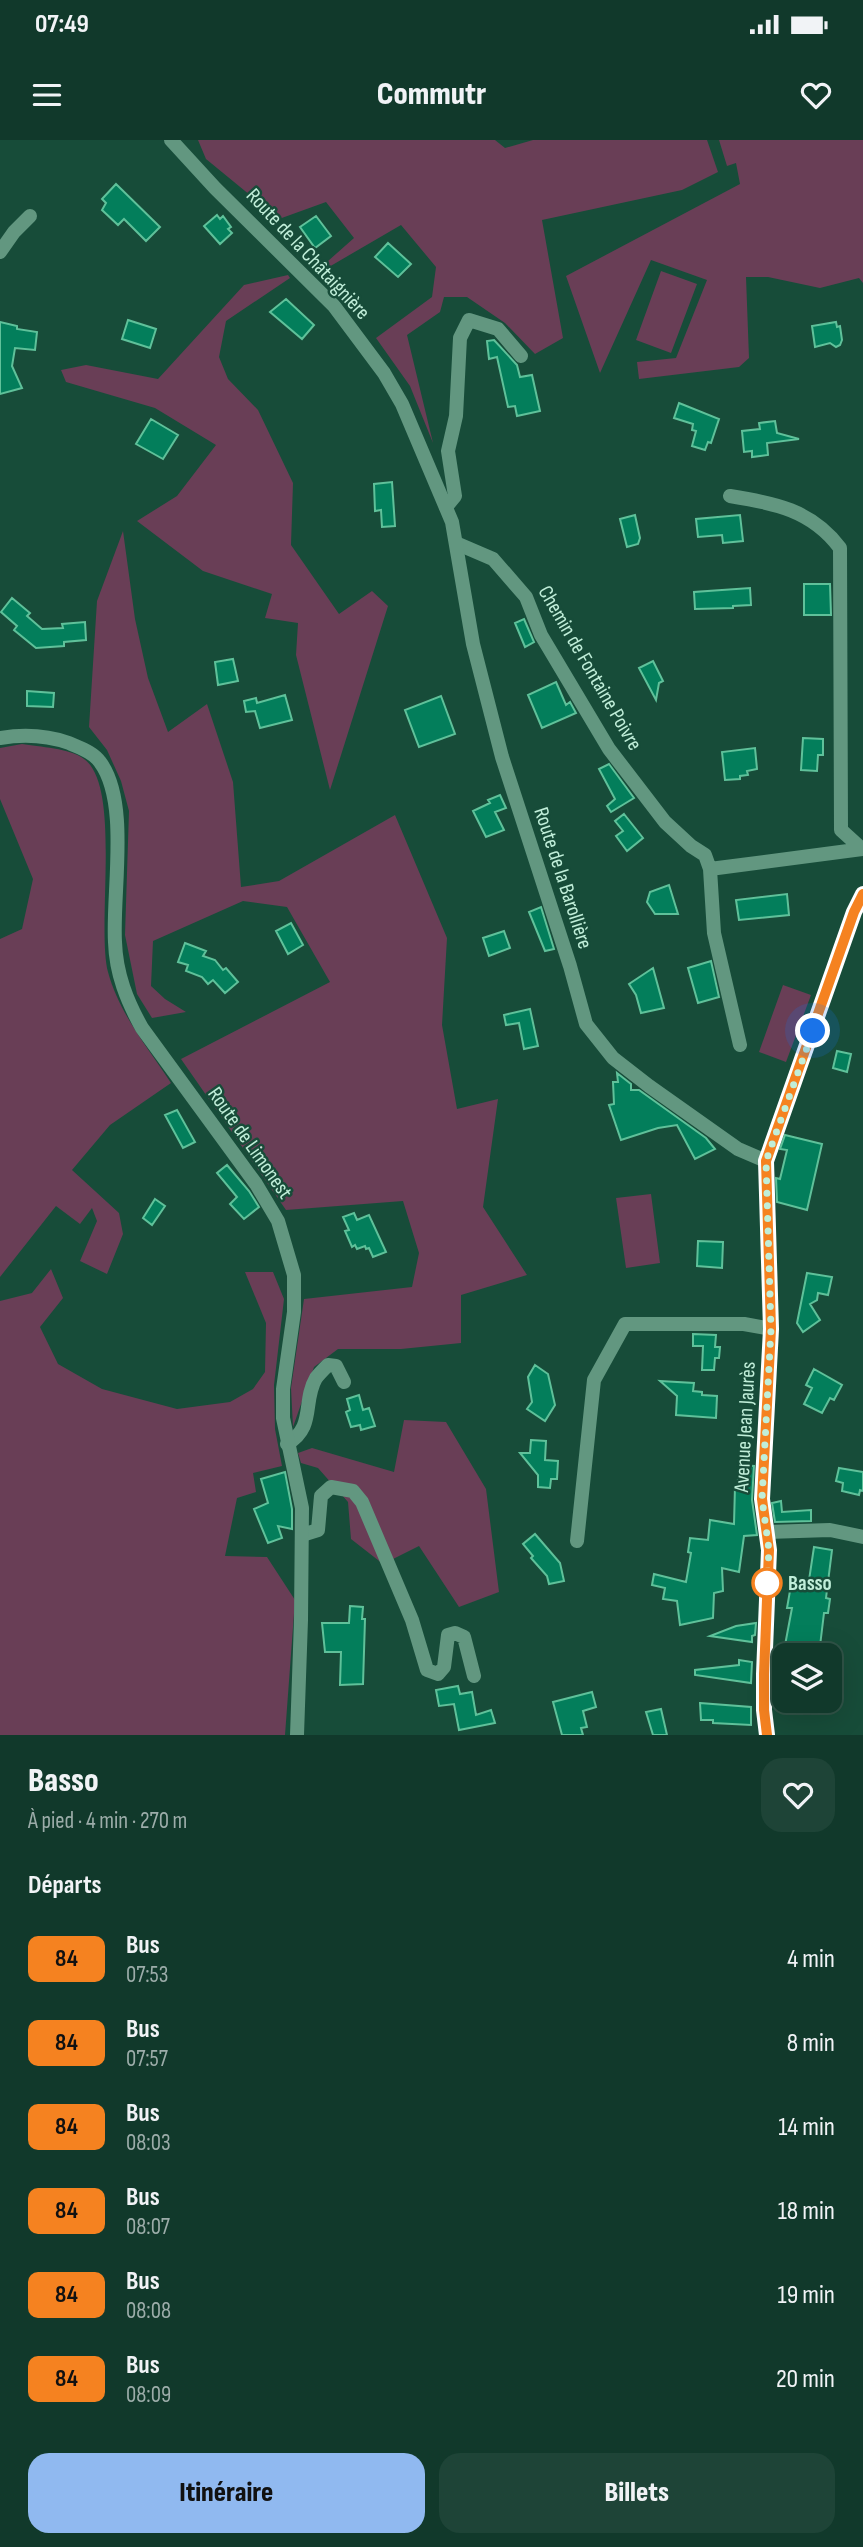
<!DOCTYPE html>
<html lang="fr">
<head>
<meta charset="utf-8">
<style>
	:root { --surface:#11392b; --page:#1e4437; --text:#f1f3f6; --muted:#9caca9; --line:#305347; --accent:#90b9f0 }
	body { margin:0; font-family:"Sofia Sans Condensed",sans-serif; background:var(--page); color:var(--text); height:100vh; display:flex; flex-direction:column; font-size:26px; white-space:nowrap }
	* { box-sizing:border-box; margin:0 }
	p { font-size:23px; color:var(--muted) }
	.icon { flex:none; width:38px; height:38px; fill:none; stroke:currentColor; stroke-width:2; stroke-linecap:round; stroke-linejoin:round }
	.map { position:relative; height:1595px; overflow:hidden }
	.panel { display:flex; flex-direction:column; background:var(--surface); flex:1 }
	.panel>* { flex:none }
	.badge { padding:0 14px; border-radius:10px; font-size:24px; line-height:46px }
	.fabs { position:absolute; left:772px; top:1503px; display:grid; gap:14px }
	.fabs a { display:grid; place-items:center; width:70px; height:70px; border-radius:14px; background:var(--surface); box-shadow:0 7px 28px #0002,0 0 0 2px var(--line); font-size:35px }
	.you { position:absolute; width:35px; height:35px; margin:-18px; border:5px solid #fff; border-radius:50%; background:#1a73e8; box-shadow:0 0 0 10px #1a73e833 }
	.map>.badge { position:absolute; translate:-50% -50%; box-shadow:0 0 0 4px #fff }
	h2 { padding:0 28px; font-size:26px; line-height:63px }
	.round { display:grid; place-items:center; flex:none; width:74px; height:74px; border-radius:21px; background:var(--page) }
	.headline { display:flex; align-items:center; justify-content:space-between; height:119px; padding:0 28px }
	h1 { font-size:33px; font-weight:800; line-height:52px }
	.cta { display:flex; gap:14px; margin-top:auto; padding:14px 28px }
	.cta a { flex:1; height:80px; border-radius:21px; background:var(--accent); color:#111; font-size:28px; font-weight:800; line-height:80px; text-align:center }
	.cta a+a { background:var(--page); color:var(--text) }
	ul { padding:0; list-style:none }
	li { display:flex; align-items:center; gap:21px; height:84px; padding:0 28px }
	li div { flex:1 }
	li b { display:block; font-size:26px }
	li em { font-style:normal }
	li .badge { min-width:77px; font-weight:700; text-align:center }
	.status { display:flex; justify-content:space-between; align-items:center; height:49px; padding:0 35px; background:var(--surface); direction:ltr }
	.status svg { height:19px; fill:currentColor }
	header { display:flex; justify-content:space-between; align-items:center; height:91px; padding:0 28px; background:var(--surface); font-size:32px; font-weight:800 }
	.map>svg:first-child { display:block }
	.green { fill:#693e56 }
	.building { fill:#037e5b; stroke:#5fc19a; stroke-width:2 }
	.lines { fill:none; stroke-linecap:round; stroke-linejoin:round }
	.minor { stroke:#629780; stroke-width:14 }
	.tertiary { stroke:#629780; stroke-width:14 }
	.secondary { stroke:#6fc6a3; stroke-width:14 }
	.line-casing { stroke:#fff; stroke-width:16 }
	.line { stroke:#f58220; stroke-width:10 }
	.walk { stroke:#c0eed9; stroke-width:7; stroke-dasharray:0 12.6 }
	.stop-dot { fill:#fff; stroke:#f58220; stroke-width:3.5 }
	.labels { text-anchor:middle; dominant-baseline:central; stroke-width:5; stroke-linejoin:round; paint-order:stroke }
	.street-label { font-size:21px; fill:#c0eed9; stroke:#174c39 }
	.stop-label { font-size:21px; font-weight:bold; fill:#c0eed9; stroke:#174c39; text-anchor:start }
</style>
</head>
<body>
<div class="status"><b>07:49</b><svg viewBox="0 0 49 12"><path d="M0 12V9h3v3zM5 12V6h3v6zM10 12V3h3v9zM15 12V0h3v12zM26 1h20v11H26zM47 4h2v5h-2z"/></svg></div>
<header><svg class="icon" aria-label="menu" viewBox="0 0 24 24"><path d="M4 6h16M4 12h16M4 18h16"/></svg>Commutr<svg class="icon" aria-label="heart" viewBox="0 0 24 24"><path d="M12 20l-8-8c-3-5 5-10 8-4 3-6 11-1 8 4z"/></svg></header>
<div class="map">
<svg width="863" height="1595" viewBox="0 0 863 1595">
	<rect width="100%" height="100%" fill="#174c39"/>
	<path class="green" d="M198,0H495L505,8L533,0H707L718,32L682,50L542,80L563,198L535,214L505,183L467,157H444L440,172L407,195L433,303L410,246L376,198L432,157L436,127L401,85L322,131L319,129L354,98L326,62L279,79L206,19Z
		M719,0H863V143L859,138L820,148L768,137H746L749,218L739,227L639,239L637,222L676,218L707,140L651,120L600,233L566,136L740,44L736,23L727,26Z
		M661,131L697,144L671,213L636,200Z
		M288,135L290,138L226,181L219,217L228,239L258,270L293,343L291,405L339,474L372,451L388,466L330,650L296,515L298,483L265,478L272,454L203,431L137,381L177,356L216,305L155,268L66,242L61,230L86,225L158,239L244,145Z
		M123,391L135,479L148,538L168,592L207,564L233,642L241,747L279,741L395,675L447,798L442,885L457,969L498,959L483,1067L527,1135L461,1155V1203L401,1209H338L314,1227L293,1287L291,1248L304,1159L412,1147L419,1113L403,1061L286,1070L181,919L330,842L287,767L243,761L153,801L151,846L165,859L186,872L152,878L137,854L125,795L129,671L121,641L107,610L89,587L97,461Z
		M22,604C39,607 70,608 84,619C122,646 96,785 108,832C119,873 148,908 171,943L110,985L72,1030L119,1073L123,1094L107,1134L80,1121L97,1081L92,1068L80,1084L56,1066L0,1137V799L22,789L33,739L0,659V608Z
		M783,845L811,855L786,922L759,912Z
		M651,1054L660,1123L626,1128L616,1058Z
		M51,1129L63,1158L40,1187L58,1224L102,1249L177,1269L230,1262L253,1249L265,1232L266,1183L245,1132H273L284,1159L274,1245L275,1289L282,1326L253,1333L256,1352L237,1358L225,1416L267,1417L295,1460L285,1595H0V1161L32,1153Z
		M404,1280L446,1282L486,1349L499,1452L459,1467L419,1406L383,1424L351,1399L348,1362L318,1328L301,1323L298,1313L312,1308L394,1332Z"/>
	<path class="building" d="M116,44L160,87L146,101L124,79L118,85L102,70L106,63L102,59Z
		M217,75L220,79L223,76L231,87L228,89L232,93L220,104L204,86Z
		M316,76L331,96L315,108L300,87Z
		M388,103L411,124L398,137L375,117Z
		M286,159L314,185L302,199L270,172Z
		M128,180L156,189L150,208L122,199Z
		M0,182L17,186V189L37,192L35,210L15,208L12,226L22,248L0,254Z
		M836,182L837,187L840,186L842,200L840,205L836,207L830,203L815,207L812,186Z
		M494,200L517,225L520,237L532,235L540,271L517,276L515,266L508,267L497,217L489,219L487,201Z
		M679,263L719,279L711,303L708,302L705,310L692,306L696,291L692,290L693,284L674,278Z
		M151,279L178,295L163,319L136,304Z
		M775,281L777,293L799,299L767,303L768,315L752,317V311L744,312L742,291L760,289L759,283Z
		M392,342L395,386L382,387L381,370L375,371L374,344Z
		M635,375L640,398L638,404L627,407L620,379Z
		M740,375L743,401L723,403L722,395L698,397L696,379Z
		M804,444H830L831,475H804Z
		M750,448L751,465L733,466V468L695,469L694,452Z
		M12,458L30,473L27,476L42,489L63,488L62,484L85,482L86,500L64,502V506L36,508L14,490L17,486L1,472Z
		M524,479L534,502L525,507L515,483Z
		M233,519L238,541L218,545L215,522Z
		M653,521L663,541L659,543L656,560L639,528Z
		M556,542L566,565L570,562L576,573L542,588L528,555Z
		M27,551L54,553L53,567L27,566Z
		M285,555L292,580L260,588L255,571L246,572L244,561L256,558L257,563Z
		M441,556L455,594L419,607L405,570Z
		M803,598L823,599V615H818L817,631L801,630Z
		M755,608L757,629L747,631L748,635L740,636V639L725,640L722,612Z
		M609,624L634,658L611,672L607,666L615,659L599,629Z
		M500,655L506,668L495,672L504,690L486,697L473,671L490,663L488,660Z
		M624,674L643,698L627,711L616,696L623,691L615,681Z
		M669,745L678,774H655L647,762L650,752Z
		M787,754L789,775L739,780L736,760Z
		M541,767L554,809L545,811L529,772Z
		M291,783L303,805L288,814L276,791Z
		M504,791L510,808L489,816L483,798Z
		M185,803L206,811L203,816L215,820L223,830L226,828L238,842L225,853L213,840L208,844L202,837L186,831L188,825L178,822Z
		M711,821L719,857L698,863L688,828Z
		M653,828L664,868L641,873L636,855L629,844Z
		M530,869L538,906L524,909L519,883L506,885L504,875Z
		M837,911L851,914L847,932L833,928Z
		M617,933L631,944V950H639L706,998L715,1009L695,1019L677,985L658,988L621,1000L609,965L614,964L613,942H618Z
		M177,970L195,1002L183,1008L165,975Z
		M785,995L822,1004L807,1070L777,1062L776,1038L780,1039L787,1010L780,1009Z
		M227,1025L249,1051L259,1067L244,1079L230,1064L237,1057L217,1033Z
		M155,1059L165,1066L152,1085L143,1078Z
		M354,1073L357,1080L369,1075L386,1112L373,1117L369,1108L366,1109L365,1106L357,1109L355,1105L352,1107L345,1091L349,1090L343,1077Z
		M698,1101L723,1102L722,1128L697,1126Z
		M807,1133L832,1137L828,1155L818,1153L817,1160L810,1164L820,1180L803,1192L797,1183Z
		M693,1194L716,1195L715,1207H720L719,1218H715L714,1230H702L703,1206H693Z
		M535,1225L548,1234L555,1265L545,1281L527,1269L532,1262L528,1237Z
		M814,1229L842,1245L834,1260L830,1258L822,1273L804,1264L812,1248L806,1245Z
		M660,1241L694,1243L693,1251L702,1252V1255L717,1256L716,1278L676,1275L677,1256Z
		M359,1255L363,1270L369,1268L375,1286L361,1290L360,1285L351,1287L346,1272L350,1270L347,1259Z
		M531,1300L546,1301L545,1320L558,1321L557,1339H551L550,1348L538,1347V1335L520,1313H530Z
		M740,1325L754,1326L752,1360L757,1395L744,1396L739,1432L722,1428L723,1451L714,1453L713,1478L680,1485L677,1461L663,1459L665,1448L652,1445L654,1434L686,1442L691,1413L688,1412L690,1398L708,1400L710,1380L734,1384L735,1346H737Z
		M839,1328L863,1332V1351L860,1350L859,1355L842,1351L843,1343L836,1341Z
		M285,1332L292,1369V1389L278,1386L282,1398L268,1403L254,1369L268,1363L261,1339Z
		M781,1361L782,1372L811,1370V1381L775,1382L772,1363Z
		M535,1394L560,1423L564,1441L549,1444L547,1436L531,1418L533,1416L523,1404Z
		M814,1407L832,1410L826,1458L830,1459L828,1473H824L820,1506L802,1505L801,1516H783L792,1468H787L791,1445L808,1447Z
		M350,1466L363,1467L362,1479H365L363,1544L340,1545L341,1512H325L322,1483H349Z
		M756,1483L755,1495L752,1496V1502L710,1496L736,1486Z
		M739,1520L752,1522L751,1543L695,1535V1530L739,1525Z
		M458,1546L460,1554L472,1552L476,1575L491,1570L495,1583L459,1590L454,1564L439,1566L436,1550Z
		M592,1552L596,1567L583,1571L587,1587L581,1588L583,1595H562L553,1562Z
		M700,1563L751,1567V1585L713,1583V1580H701Z
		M661,1569L667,1595H653L646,1572Z"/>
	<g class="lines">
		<path class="minor" d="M0,112L14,92L30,76
			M730,356C774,363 812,370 840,408L841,690L862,709
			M446,367L455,356L448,311L456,276L460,198L469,180L498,189L521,216
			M458,404L493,419L526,457L541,495L609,609L665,682L691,706L705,715L710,729L714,793L740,905
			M710,729L863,709
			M287,1304C316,1287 302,1262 316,1238C319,1234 324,1229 328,1225L336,1226L344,1242
			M767,1392L830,1390L863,1397
			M302,1395L318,1390L321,1356L331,1347L353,1351L362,1362L412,1480L427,1530L438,1534L444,1527L448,1495L455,1493L464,1497L474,1536
			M577,1401L594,1240L625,1184H744L771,1189"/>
		<path class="tertiary" d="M171,0L215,48L334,166L384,233L402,264L452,382L473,504L502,617L570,826L586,884L613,918L649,946L738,1009L766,1021
			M0,598C24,594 46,595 69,603C80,608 93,612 100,622C130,662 112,753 115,802C116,834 127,861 142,888L256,1044L278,1081L294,1135V1172L283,1249V1278L302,1368L301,1480L297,1595"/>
		<path class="secondary" d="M767,1595L764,1570V1534L769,1410L762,1359L771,1189L766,1021L854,772L863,754"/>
	</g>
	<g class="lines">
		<defs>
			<path id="line" d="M767,1595L764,1570V1534L769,1410L762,1359L771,1189L766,1021L854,772L863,754"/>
		</defs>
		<use href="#line" class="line-casing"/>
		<use href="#line" class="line"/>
		<path class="walk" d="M767,1443L769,1410L762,1359L771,1189L766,1021L813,891"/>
	</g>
	<circle class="stop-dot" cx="767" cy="1443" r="14"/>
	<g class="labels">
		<g class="street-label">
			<text transform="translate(308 114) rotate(47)">Route de la Châtaignière</text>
			<text transform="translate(590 528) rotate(60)">Chemin de Fontaine Poivre</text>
			<text transform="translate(563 738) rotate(72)">Route de la Barollière</text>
			<text transform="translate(250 1003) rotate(55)">Route de Limonest</text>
			<text transform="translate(745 1287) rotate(-87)">Avenue Jean Jaurès</text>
		</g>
		<g class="stop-label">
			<text x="788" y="1443">Basso</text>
		</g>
	</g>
</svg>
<div class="fabs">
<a><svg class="icon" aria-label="layers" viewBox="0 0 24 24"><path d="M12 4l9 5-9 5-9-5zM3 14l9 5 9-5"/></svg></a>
</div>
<div class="you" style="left:813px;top:891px"></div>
</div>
<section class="panel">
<div class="headline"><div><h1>Basso</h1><p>À pied · 4 min · 270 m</p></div><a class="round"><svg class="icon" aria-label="heart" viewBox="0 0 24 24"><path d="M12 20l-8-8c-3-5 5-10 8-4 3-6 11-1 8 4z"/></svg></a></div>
<h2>Départs</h2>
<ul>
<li><span class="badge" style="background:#f58220;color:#111">84</span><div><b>Bus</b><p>07:53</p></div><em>4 min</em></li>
<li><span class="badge" style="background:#f58220;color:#111">84</span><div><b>Bus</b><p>07:57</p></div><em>8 min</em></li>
<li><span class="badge" style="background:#f58220;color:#111">84</span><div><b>Bus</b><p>08:03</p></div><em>14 min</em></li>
<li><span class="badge" style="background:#f58220;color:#111">84</span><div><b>Bus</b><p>08:07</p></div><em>18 min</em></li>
<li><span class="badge" style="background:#f58220;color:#111">84</span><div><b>Bus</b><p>08:08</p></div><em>19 min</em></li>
<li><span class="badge" style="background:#f58220;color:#111">84</span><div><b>Bus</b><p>08:09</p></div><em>20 min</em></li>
</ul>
<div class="cta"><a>Itinéraire</a><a>Billets</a></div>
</section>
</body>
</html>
